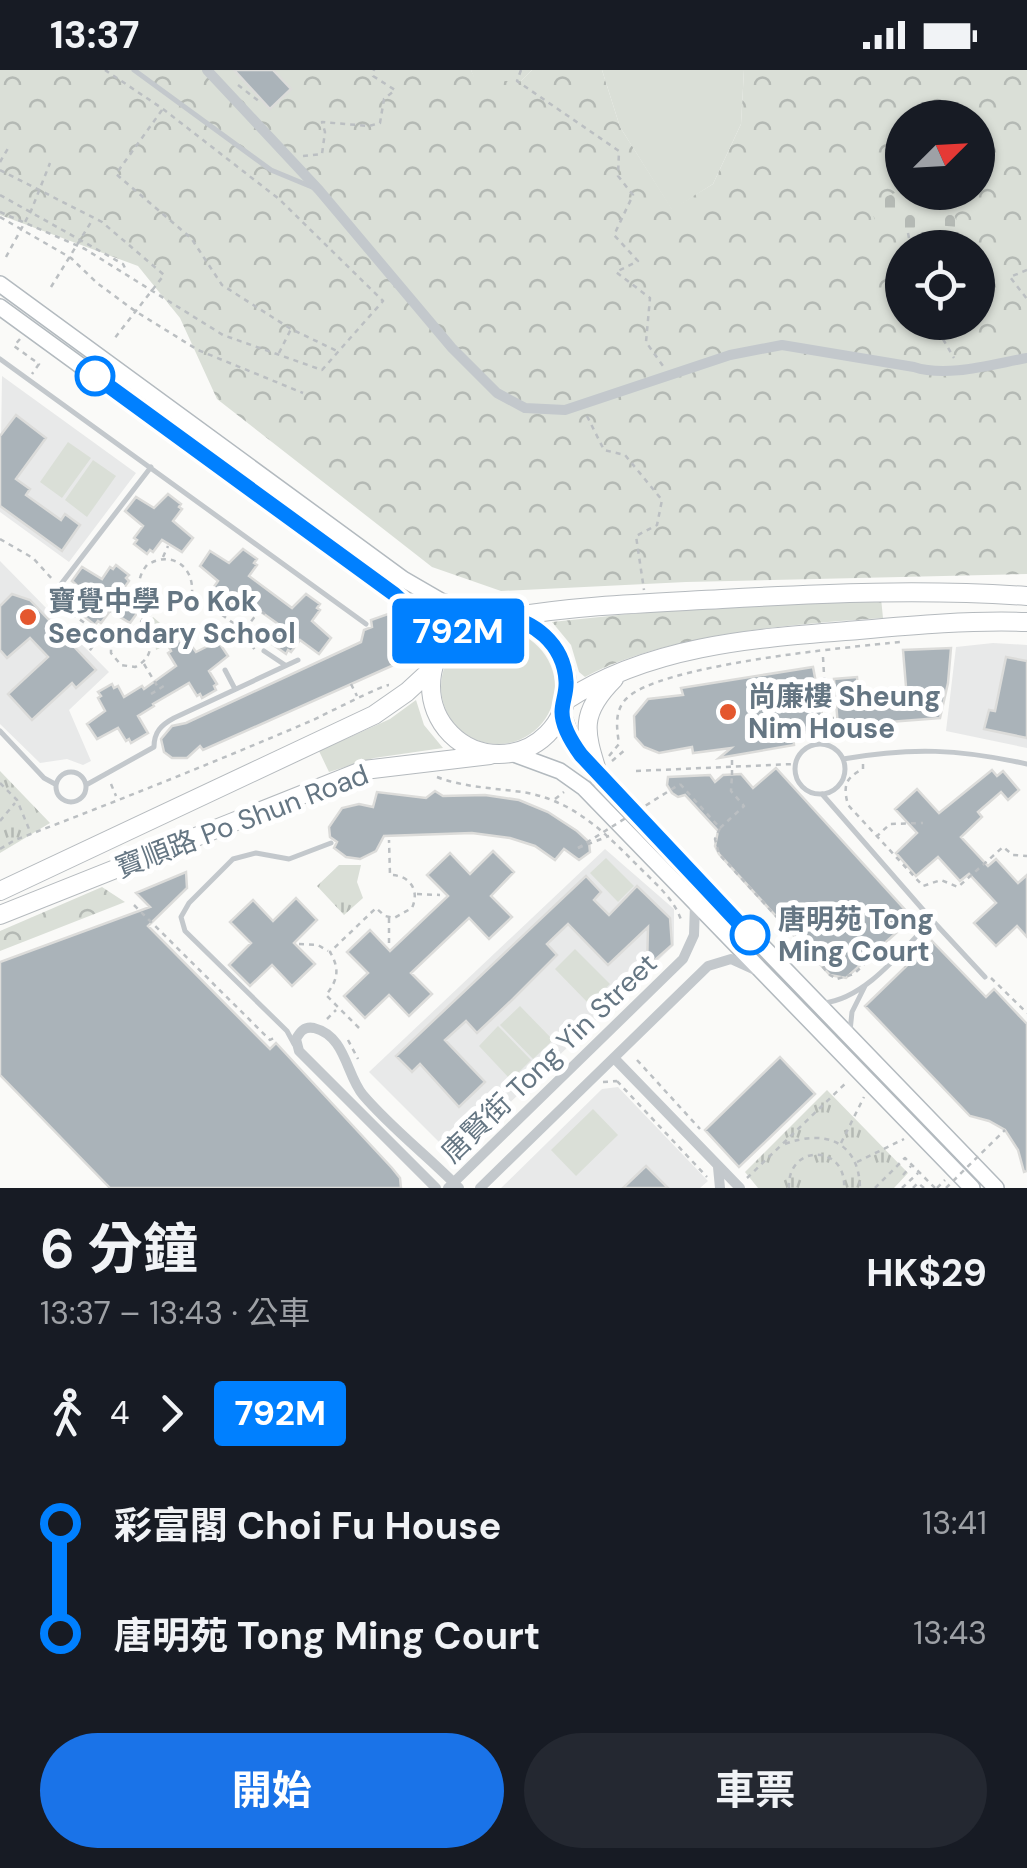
<!DOCTYPE html>
<html lang="zh-TW">
<head>
<meta charset="utf-8">
<style>
	:root { --surface:#171b24; --page:#242831; --text:#f1f3f6; --muted:#9ea1a6; --accent:#1a73e8 }
	body { margin:0; font-family:"DM Sans","Noto Sans TC",sans-serif; background:var(--page); color:var(--text); height:100vh; display:flex; flex-direction:column; font-size:38px; white-space:nowrap }
	* { box-sizing:border-box; margin:0 }
	p { font-size:32px; color:var(--muted) }
	.icon { flex:none; width:55px; height:55px; fill:none; stroke:currentColor; stroke-width:2; stroke-linecap:round; stroke-linejoin:round }
	.map { position:relative; height:1118px; overflow:hidden }
	.drawer { display:flex; flex-direction:column; background:var(--surface); flex:1 }
	.drawer>* { flex:none }
	.badge { padding:0 20px; border-radius:8px; font-size:35px; line-height:65px }
	.needle { width:65px; rotate:66deg }
	.buttons { position:absolute; left:885px; top:30px; display:grid; gap:20px }
	.buttons a { display:grid; place-items:center; width:110px; height:110px; border-radius:50%; background:var(--surface); box-shadow:0 2px 8px #0004; font-size:50px }
	.map>.badge { position:absolute; translate:-50% -50%; box-shadow:0 0 0 5px #fff }
	.legs { display:flex; align-items:center; gap:15px; height:110px; padding:0 40px; font-size:32px }
	.legs p { margin-inline-start:auto }
	.summary { display:flex; align-items:center; justify-content:space-between; height:170px; padding:0 40px }
	h1 { font-size:55px; font-weight:700; line-height:75px }
	.cta { display:flex; gap:20px; margin-top:auto; padding:20px 40px }
	.cta a { flex:1; height:115px; border-radius:60px; background:var(--accent); color:#fff; font-size:40px; font-weight:700; line-height:115px; text-align:center }
	.cta a+a { background:var(--page); color:var(--text) }
	ul { padding:0 40px; list-style:none }
	li { display:flex; align-items:center; gap:35px; height:110px; font-size:38px }
	li i { display:grid; place-items:center; width:15px; height:100%; margin:0 12px; background:currentColor }
	li i::after { content:''; width:25px; height:25px; margin:-12px; border:8px solid; border-radius:50%; background:var(--surface) }
	li p { margin-inline-start:auto }
	li:first-child i { background:linear-gradient(#0000 50%,currentColor 0) }
	li:last-child i { background:linear-gradient(currentColor 50%,#0000 0) }
	.status { display:flex; justify-content:space-between; align-items:center; height:70px; padding:0 50px; background:var(--surface); direction:ltr }
	.status svg { height:28px; fill:currentColor }
	.map>svg:first-child { display:block }
	.built { fill:#e8e9e9 }
	.grass { fill:#dadfd7 }
	.forest { fill:url(#forest-crowns); fill-rule:evenodd }
	.cemetery { fill:url(#cemetery-stones) }
	.park { fill:url(#park-tufts) }
	.building { fill:#aab3b9; stroke:#dcdcda; stroke-width:2.5 }
	.lines { fill:none; stroke-linecap:round; stroke-linejoin:round }
	.secondary-casing { stroke:#b3babf; stroke-width:18 }
	.primary-casing { stroke:#b5babe; stroke-width:20 }
	.path { stroke:#bbbfc2; stroke-width:2.5; stroke-dasharray:5 5; stroke-linecap:butt }
	.lane { stroke:#c3c8cc; stroke-width:5 }
	.street { stroke:#c3c8cc; stroke-width:10 }
	.secondary { stroke:#fff; stroke-width:15 }
	.primary { stroke:#fff; stroke-width:18 }
	.path-bridge { stroke:#bbbfc2; stroke-width:2.5; stroke-dasharray:5 5; stroke-linecap:butt }
	.line-1-casing { stroke:#fff; stroke-width:22 }
	.line-1 { stroke:#0080ff; stroke-width:15 }
	.stop-1-dot { fill:#fff; stroke:#0080ff; stroke-width:5 }
	.poi-dot { fill:#e4572e; stroke:#fff; stroke-width:4 }
	.labels { text-anchor:middle; dominant-baseline:central; stroke-width:10; stroke-linejoin:round; paint-order:stroke }
	.poi-label { font-size:28px; font-weight:bold; fill:#657683; stroke:#fff; text-anchor:start }
	.street-label { font-size:28px; fill:#657683; stroke:#fff }
	.stop-label { font-size:28px; font-weight:bold; fill:#657683; stroke:#fff; text-anchor:start }
</style>
</head>
<body>
<div class="status"><b>13:37</b><svg viewBox="0 0 49 12"><path d="M0 12V9h3v3zM5 12V6h3v6zM10 12V3h3v9zM15 12V0h3v12zM26 1h20v11H26zM47 4h2v5h-2z"/></svg></div>
<div class="map">
<svg width="1027" height="1118" viewBox="0 0 1027 1118">
	<defs>
		<pattern id="forest-crowns" width="20" height="18" patternUnits="userSpaceOnUse" patternTransform="scale(2.5)"><rect width="20" height="18" fill="#dadfd7"/><path d="M2 6a3 3 0 1 1 6 0M12 15a3 3 0 1 1 6 0" fill="none" stroke="#b4b9b4"/></pattern>
		<pattern id="cemetery-stones" width="16" height="16" patternUnits="userSpaceOnUse" patternTransform="scale(2.5)"><rect width="16" height="16" fill="#dadfd7"/><path d="M2 7V4a2 2 0 0 1 4 0v3zM10 15v-3a2 2 0 0 1 4 0v3z" fill="#b4b9b4"/></pattern>
		<pattern id="park-tufts" width="24" height="20" patternUnits="userSpaceOnUse" patternTransform="scale(2.5)"><rect width="24" height="20" fill="#dadfd7"/><path d="M3 7l-1-3M5 7V3M7 7l1-3M15 17l-1-3M17 17v-4M19 17l1-3" fill="none" stroke="#b4b9b4"/></pattern>
	</defs>
	<rect width="100%" height="100%" fill="#fafaf8"/>
	<path class="built" d="M2,306L136,403L69,492L0,442Z
		M0,491L109,602L69,640L91,691L83,695L67,689L40,693L0,654Z
		M993,573L1027,575V678L946,661L956,577Z
		M605,779L674,839V875L468,1073L441,1074L369,1002Z
		M618,1017L708,1111L700,1118H501L602,1019Z"/>
	<path class="grass" d="M471,0H532L521,11H475Z
		M602,0H744L741,54L713,114L672,140L620,57Z
		M68,372L91,388L62,428L40,412Z
		M93,390L116,406L87,447L65,430Z
		M404,518L449,544L436,557L401,521Z
		M441 617a57 57 0 1 1 114 0a57 57 0 1 1-114 0Z
		M416,630L424,655L443,678L374,688L329,702L319,681L390,649Z
		M606,788L634,816L618,832L590,803Z
		M575,879L610,914L589,934L555,899Z
		M520,936L553,970L533,989L500,955Z
		M498,956L531,990L511,1010L479,976Z
		M593,1039L618,1065L576,1106L551,1080Z"/>
	<path class="forest" d="M0,0H471L476,11H521L532,0H602L620,57L672,139L713,114L741,54L744,0H1027V504L686,512L501,521L432,497L217,329L180,248L138,196L0,145ZM902,48H978V122H902ZM902,178H978V252H902Z
		M881,528L883,548C792,554 665,564 585,607L579,602L571,575L552,552L676,539Z
		M102,817L125,832L0,881V861Z"/>
	<path class="cemetery" d="M902,120L945,123L959,157L923,154L895,166L876,152L868,134Z"/>
	<path class="park" d="M153,547L173,564L162,577L156,580L155,572L146,558Z
		M0,701L50,753L0,783Z
		M339,795H361L357,812L363,828L344,845L317,816Z
		M827,1020L908,1103L894,1118H758L745,1102Z"/>
	<path class="building" d="M234,0H273L291,19L270,39Z
		M16,345L46,368L16,409L30,419L26,425L61,450L65,444L80,455L62,481L0,436V366Z
		M168,424L181,434L179,437L182,439L173,451L193,468L182,482L162,470L153,482L150,480L147,484L134,474L137,470L134,468L143,456L125,441L136,427L154,438Z
		M243,479L257,489L254,493L257,495L249,506L292,538L306,524L320,534L317,538L320,540L312,551L331,568L319,584L300,570L291,582L288,580L286,584L272,574L275,571L272,568L281,556L237,525L228,538L226,535L223,539L210,529L212,526L209,524L218,511L200,496L210,481L229,493Z
		M116,495L129,505L126,508L129,511L121,522L140,539L130,553L110,541L101,553L98,551L95,555L82,545L85,542L82,539L90,527L72,511L82,497L102,509L110,497L113,499Z
		M12,524L30,530L96,600L76,618L72,613L32,650L8,624L48,587L30,568L7,588L0,580V536Z
		M388,544L400,548L411,559L413,574L405,590L203,680L200,676L187,688H172L164,682L161,669L172,656L186,653L361,572L364,560L372,557L371,550Z
		M183,569L185,573L188,571L196,582L218,571L228,586L209,601L217,614L214,616L216,620L202,628L200,624L197,626L189,613L153,634L154,636L138,646L148,663L131,673L129,669L126,671L118,658L97,669L87,654L105,641L98,628L101,626L98,622L112,614L114,618L118,616L124,627L142,616L144,619L176,596L168,583L171,581L169,577Z
		M951,578L948,613L940,648L838,656L834,609L857,607L859,632L907,629L903,580Z
		M1006,587L1027,591V668L984,659L989,640L995,641Z
		M813,597L825,660L793,664L794,675L719,688L731,678L693,683L692,677L659,683L644,677L635,667L634,646L648,629L683,625L681,618Z
		M776,698L908,843L906,854L846,908L830,905L719,784L715,776L718,761L685,725L678,727L672,723L667,715L668,707L710,705L715,712L723,705L741,704L753,718Z
		M992,700L997,706L1003,701L1019,720L1008,730L1001,722L978,742L982,747L961,767L988,796L996,789L1018,813L1027,805V867L1017,856L996,876L974,853L996,833L969,804L960,811L938,787L916,806L896,783L917,763L895,739L917,719L939,743Z
		M435,721L443,726L485,725L519,730L548,742L577,761L589,772L590,782L579,790L564,779L555,790L535,776L510,768L472,763L384,766L376,781L360,789L346,787L334,778L337,772L330,767L329,757L342,738L359,734L373,737L377,722L426,728Z
		M493,781L514,802L491,826L512,847L489,869L469,848L411,903L432,924L409,946L389,925L365,948L344,926L368,903L347,882L370,860L390,881L448,826L427,805L450,783L470,804Z
		M186,802L187,818L148,856L270,979L276,973L392,1098L400,1108L401,1118H110L0,1005V892L150,837L136,823Z
		M586,806L601,822L594,830L609,845L637,816L670,848L672,875L647,897L648,857L608,895L568,854L547,874L557,885L513,929L477,963L466,951L445,970L485,1012L459,1037L420,994L412,1002L396,986Z
		M296,828L317,850L294,873L315,894L292,916L272,895L250,916L229,895L251,873L230,852L253,830L273,851Z
		M932,871L986,927L994,919L1027,954V1101L1024,1102L1018,1080L1005,1060L989,1051L970,1046L865,936Z
		M780,987L815,1024L739,1097L705,1060Z
		M646,1096L668,1118H623Z"/>
	<g class="lines">
		<defs>
			<path id="secondary" d="M0,214L403,509L441,531L490,547
				M0,237L394,524L416,544L438,582
				M562,642L573,673L599,707L996,1118
				M514,684L560,701L584,718L972,1118"/>
			<path id="primary" d="M510,547C580,535 652,533 722,529C824,523 925,519 1027,526
				M431 616a68 68 0 1 1 136 0a68 68 0 1 1-136 0Z
				M565,631C652,574 759,568 859,560C915,555 971,550 1027,552
				M599,707C585,662 578,645 614,609
				M0,821L374,645L407,622L433,598
				M0,845L364,700L490,685"/>
		</defs>
		<use href="#secondary" class="secondary-casing"/>
		<use href="#primary" class="primary-casing"/>
		<path class="path" d="M521,0L517,11L619,81L618,106L633,125L614,165L638,191L616,202L650,228L646,272L663,296
			M238,15L260,32
			M162,40L116,104L191,168L222,215L291,259L337,281
			M303,86L322,84L325,62L322,52L369,56L380,53L384,29L395,20L373,6L374,0
			M0,92L10,75
			M0,100L102,152L164,205L114,269
			M0,125L123,194L127,202
			M0,142L85,179L223,265L322,300L383,231L279,129L163,39L105,0
			M0,147L71,188L97,213L135,241L198,280L303,323
			M908,163L911,178
			M6,187L31,141L50,93
			M1027,200L1010,207L1027,229
			M51,217L93,149
			M933,252L954,288
			M20,269L14,276L39,294L32,304
			M279,283L291,259
			M587,346L604,380L625,385L662,430L657,455L636,466L644,520
			M0,469L33,488L53,510
			M163,487L168,476
			M62,526L75,546L101,565L88,583
			M128,527L132,522H137
			M254,536L265,544
			M245,559L260,540
			M101,565L111,572V583L121,595L135,597C154,588 155,569 137,558L150,538C137,525 135,510 147,495C171,480 194,496 192,523L258,571L253,577L256,582
			M823,587L828,675
			M144,594L159,619
			M351,614L357,626
			M151,624L167,614
			M823,649L834,648
			M856,657L860,676
			M609,686L619,674C617,659 614,643 625,630C655,595 849,577 901,572
			M612,691L626,679
			M863,694V699C845,708 843,716 848,735L923,816L941,810L958,817L1003,777L1013,785L1027,786
			M636,701L794,694
			M437,707C465,718 498,718 528,723C577,733 607,765 641,799C657,815 676,831 682,853
			M0,713L17,730L29,759
			M111,714L116,726
			M680,714L720,758L715,769L719,784L830,905L837,909L854,904L884,875
			M555,729L564,722
			M0,751L15,733
			M720,758L744,736L731,721L732,705
			M876,767L890,754L923,753
			M578,778L609,766
			M0,779L15,770C115,732 215,692 313,650C326,644 382,615 389,615
			M417,824L440,825
			M134,835L270,970L274,968
			M389,848V877
			M299,874L318,875L328,881
			M991,908L1027,943
			M327,949L336,940
			M359,958L326,925C338,910 340,899 330,882L376,838L385,846L394,848L412,838C420,820 410,805 390,805L389,770
			M348,970L358,989
			M637,990L700,1059
			M617,1011L707,1107
			M603,1012L617,1011
			M841,1073L864,1027
			M785,1074C824,1059 859,1071 860,1118
			M447,1089L463,1086
			M857,1092L904,1069
			M903,1105L911,1096
			M747,1108L848,1011
			M789,1118C787,1073 847,1074 844,1118
			M875,1118L905,1088L935,1118
			M902,1118L918,1103
			M913,1118L918,1113L924,1118
			M937,1118L945,1110"/>
		<path class="lane" d="M134,0L271,100L312,117
			M0,289L366,554
			M58,518L151,397
			M264,581L285,595
			M225,600L235,619
			M0,661L44,708L55,714
			M795 699a25 25 0 1 1 50 0a25 25 0 1 1-50 0Z
			M843,689C912,677 959,679 1027,694
			M56 717a15 15 0 1 1 30 0a15 15 0 1 1-30 0Z
			M86,715L154,677C154,662 161,655 174,648L298,590
			M822,724L932,850
			M823,933C866,929 903,879 932,850L985,907
			M850,961L852,942L865,916
			M294,974L287,961L185,861L181,847L189,833L233,789L256,783L289,789L331,773"/>
		<path class="street" d="M207,0L319,120L452,278L497,323L525,338L565,340L730,285L782,275L914,297C947,308 993,294 1027,288
			M614,988L740,1118
			M718,1097L720,1118
			M436,1118L299,981L296,969C300,962 304,956 314,958C346,966 346,1005 363,1025C392,1059 428,1086 459,1118
			M448,1118L683,889L694,865L695,834
			M480,1118L708,896L731,889L753,899"/>
		<use href="#secondary" class="secondary"/>
		<use href="#primary" class="primary"/>
		<path class="path-bridge" d="M732,705V685
			M578,778L680,714
			M884,875L905,897
			M946,1118L1005,1060"/>
	</g>
	<g class="lines">
		<defs>
			<path id="line-1" d="M95,306L394,524L416,544L438,582C453,562 472,547 497,547C533,547 564,575 566,611C567,622 562,632 562,642C562,657 573,674 581,685L750,865"/>
		</defs>
		<use href="#line-1" class="line-1-casing"/>
		<use href="#line-1" class="line-1"/>
	</g>
	<g class="stop-1-dot">
		<circle cx="95" cy="306" r="18"/>
		<circle cx="750" cy="865" r="18"/>
	</g>
	<g class="poi-dot">
		<circle cx="28" cy="547" r="10"/>
		<circle cx="728" cy="642" r="10"/>
	</g>
	<g class="labels">
		<g class="poi-label">
			<text x="48" y="531">寶覺中學 Po Kok<tspan x="48" dy="32">Secondary School</tspan></text>
			<text x="748" y="626">尚廉樓 Sheung<tspan x="748" dy="32">Nim House</tspan></text>
		</g>
		<g class="street-label">
			<text transform="translate(242 751) rotate(-21)">寶順路 Po Shun Road</text>
			<text transform="translate(549 988) rotate(-44)">唐賢街 Tong Yin Street</text>
		</g>
		<g class="stop-label">
			<text x="778" y="849">唐明苑 Tong<tspan x="778" dy="32">Ming Court</tspan></text>
		</g>
	</g>
</svg>
<div class="buttons">
<a><svg class="needle" viewBox="-14 -14 28 28"><path d="M0-13l5 13h-10z" fill="#e53935"/><path d="M0 13l5-13h-10z" fill="#9ea1a6"/></svg></a>
<a><svg class="icon" aria-label="locate" viewBox="0 0 24 24"><circle cx="12" cy="12" r="6"/><path d="M12 2v4M12 18v4M2 12h4M18 12h4"/></svg></a>
</div>
<b class="badge" style="left:458px;top:561px;background:#0080ff;color:#fff">792M</b>
</div>
<section class="drawer">
<div class="summary"><div><h1>6 分鐘</h1><p>13:37 – 13:43 · 公車</p></div><b>HK$29</b></div>
<div class="legs"><svg class="icon" aria-label="walk" viewBox="0 0 24 24"><circle cx="13" cy="4" r="2"/><path d="M13 8l-2 6 4 7M11 14l-3 7M7 12l3-4h3l4 4"/></svg>4<svg class="icon" aria-label="forward" viewBox="0 0 24 24"><path d="M9 5l7 7-7 7"/></svg><b class="badge" style="background:#0080ff;color:#fff">792M</b></div>
<ul>
<li><i style="color:#0080ff"></i><b>彩富閣 Choi Fu House</b><p>13:41</p></li>
<li><i style="color:#0080ff"></i><b>唐明苑 Tong Ming Court</b><p>13:43</p></li>
</ul>
<div class="cta"><a>開始</a><a>車票</a></div>
</section>
</body>
</html>
